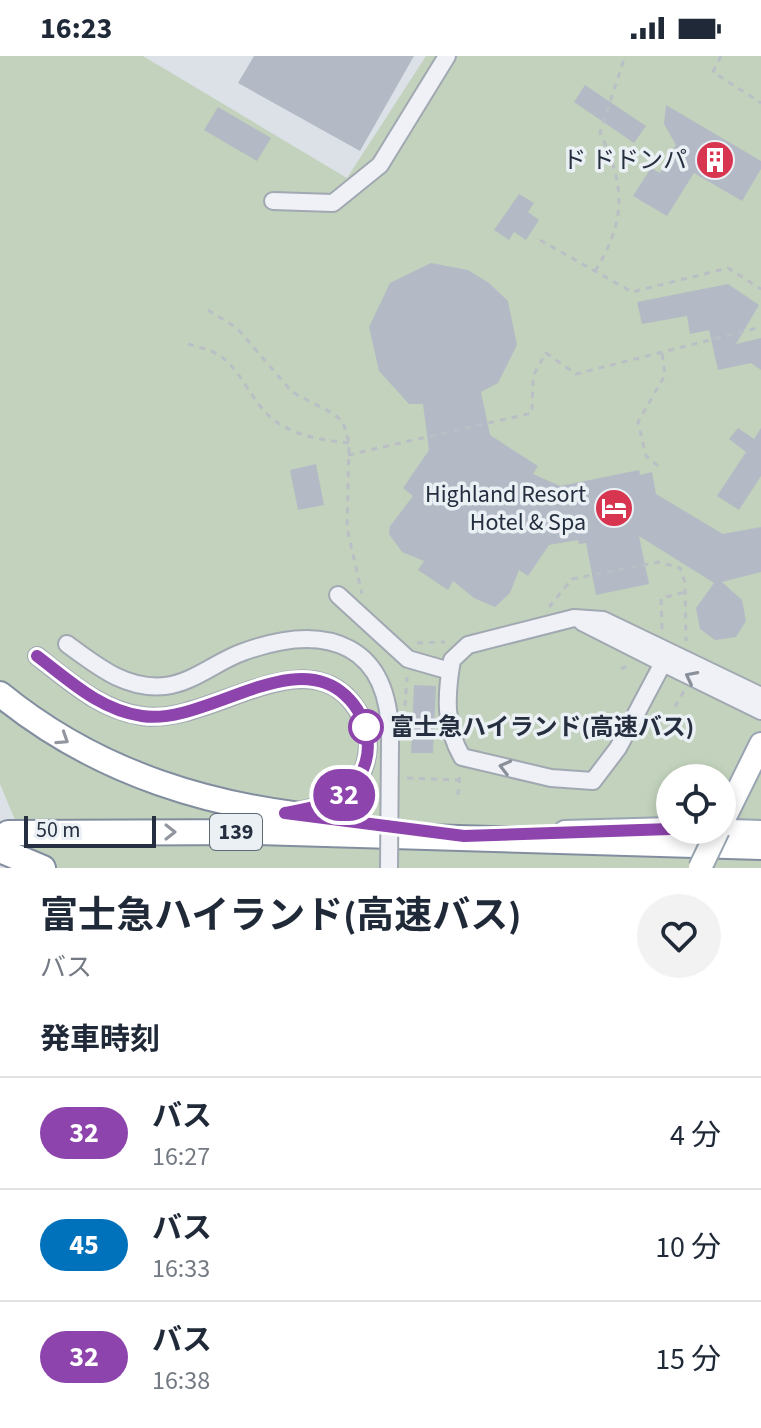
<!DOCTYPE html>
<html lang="ja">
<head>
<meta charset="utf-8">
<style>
	:root { --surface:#fff; --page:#f2f2f3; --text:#1f2937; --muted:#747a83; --line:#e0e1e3 }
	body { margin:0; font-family:"Source Sans 3","Noto Sans JP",sans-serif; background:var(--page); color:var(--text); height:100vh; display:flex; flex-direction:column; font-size:30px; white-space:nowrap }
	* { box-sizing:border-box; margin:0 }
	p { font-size:26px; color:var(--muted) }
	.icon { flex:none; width:44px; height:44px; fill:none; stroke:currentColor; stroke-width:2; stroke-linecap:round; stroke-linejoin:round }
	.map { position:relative; height:812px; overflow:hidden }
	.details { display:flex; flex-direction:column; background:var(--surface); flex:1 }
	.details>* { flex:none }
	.badge { padding:0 16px; border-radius:26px; font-size:28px; line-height:52px }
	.controls { position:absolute; left:656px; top:708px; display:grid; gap:16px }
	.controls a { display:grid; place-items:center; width:80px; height:80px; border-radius:50%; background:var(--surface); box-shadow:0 4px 12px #0003; font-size:40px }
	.scale { position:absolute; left:24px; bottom:20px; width:132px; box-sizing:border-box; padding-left:8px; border:4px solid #252f3f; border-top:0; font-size:22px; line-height:28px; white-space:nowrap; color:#252f3f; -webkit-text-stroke:6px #ebf0f5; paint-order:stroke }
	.map>.badge { position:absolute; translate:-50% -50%; box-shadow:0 0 0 4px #fff }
	h2 { padding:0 40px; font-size:30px; line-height:72px }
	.round { display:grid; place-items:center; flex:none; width:84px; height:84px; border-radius:42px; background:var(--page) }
	.summary { display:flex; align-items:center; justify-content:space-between; height:136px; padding:0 40px }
	h1 { font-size:38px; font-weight:700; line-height:60px }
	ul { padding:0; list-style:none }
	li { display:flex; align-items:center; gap:24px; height:112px; padding:0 40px; border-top:2px solid var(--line) }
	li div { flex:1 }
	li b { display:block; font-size:30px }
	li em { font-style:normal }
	li .badge { min-width:88px; font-weight:700; text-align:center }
	.status { display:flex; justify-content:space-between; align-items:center; height:56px; padding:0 40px; background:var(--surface); direction:ltr }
	.status svg { height:22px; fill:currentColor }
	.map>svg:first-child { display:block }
	.green { fill:#c2d2bc; fill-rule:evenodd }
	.building { fill:#b3bac5 }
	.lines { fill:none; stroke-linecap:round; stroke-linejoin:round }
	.minor-casing { stroke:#a1a8b2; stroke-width:20 }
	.major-casing { stroke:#9aa5b4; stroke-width:26 }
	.highway-casing { stroke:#828e9f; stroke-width:28 }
	.path { stroke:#babfc6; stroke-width:3; stroke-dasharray:6 6; stroke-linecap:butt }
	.minor { stroke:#eff1f6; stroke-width:16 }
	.major { stroke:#fff; stroke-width:22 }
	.highway { stroke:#fff; stroke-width:24 }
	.minor-bridge-casing { stroke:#a1a8b2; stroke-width:20; stroke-linecap:butt }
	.major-bridge-casing { stroke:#9aa5b4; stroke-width:26; stroke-linecap:butt }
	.minor-bridge { stroke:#eff1f6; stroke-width:16 }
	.major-bridge { stroke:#fff; stroke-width:22 }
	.oneway { stroke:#8a909a }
	.oneway2 { stroke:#92979f }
	.line-casing { stroke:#fff; stroke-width:18 }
	.line { stroke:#8e44ad; stroke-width:12 }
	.stop-dot { fill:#fff; stroke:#8e44ad; stroke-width:4 }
	.labels { text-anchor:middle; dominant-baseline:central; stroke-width:7; stroke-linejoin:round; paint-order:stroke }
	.shield { fill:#ebf0f5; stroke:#606976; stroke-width:2 }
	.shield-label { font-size:22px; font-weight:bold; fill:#252f3f }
	.poi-label { font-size:24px; fill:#252f3f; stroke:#ebf0f5; text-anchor:end }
	.stop-label { font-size:24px; font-weight:bold; fill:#252f3f; stroke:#ebf0f5; text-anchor:start }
</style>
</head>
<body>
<div class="status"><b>16:23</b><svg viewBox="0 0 49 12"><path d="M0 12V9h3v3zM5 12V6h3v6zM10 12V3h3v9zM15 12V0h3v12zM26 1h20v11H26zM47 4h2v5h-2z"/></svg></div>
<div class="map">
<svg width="761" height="812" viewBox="0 0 761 812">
	<rect width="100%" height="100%" fill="#dce1e8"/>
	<path class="green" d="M0,0H143L347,122L426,0H761V812H35L0,728ZM670,722H722V774H670Z"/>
	<path class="building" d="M254,0H414L360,95L238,27Z
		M585,29L646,70L634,87L574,46Z
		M666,49L761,105V113L742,145L694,117L667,160L633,140L651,112L660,117L676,89L664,68Z
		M218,51L271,82L257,105L204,74Z
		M519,138L534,147L528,156L539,164L526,184L514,176L509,184L494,174Z
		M431,207L468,214L489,227L508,245L517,289L498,327L481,336L490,379L538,410L533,418L560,430L639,414L640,419L652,416L656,438L723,478L761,471V516L722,526L742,544L746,565L736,581L715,584L700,573L696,552L714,527L639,480L649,528L596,539L586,487L579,488L578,484L549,489L528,520L519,514L510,537L495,551L474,542L453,525L448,534L418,514L424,505L402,496L389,478L390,470L413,440L403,432L429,394L423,348H409L379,315L369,271L390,227Z
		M728,228L759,249L736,288L761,282V314L751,307L718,314L709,274L690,278L687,260L642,268L637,246Z
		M738,372L754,383L761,372V420L739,454L717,440L746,396L729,383Z
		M316,408L324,449L298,454L290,414Z
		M414,629L436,630L433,697H411Z"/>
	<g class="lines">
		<defs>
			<path id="minor" d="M273,145L333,147L380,109L447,0
				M338,539L408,603L450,615
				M582,566L663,607
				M67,588C97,610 126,634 165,630C193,627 217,605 243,596C328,565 392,588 390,687
				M37,600C69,625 100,654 142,660C213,671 316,569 363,664C371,682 369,705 359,722C346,742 324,750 302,754
				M761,640L603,564L574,562L468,589L452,604C446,638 444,670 462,701L551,722L593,725L618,692L663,607L761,655"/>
			<path id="major" d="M722,767L761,688
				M704,774L761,776
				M565,776L670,773"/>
			<path id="highway" d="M0,638C98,718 214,753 339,763
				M8,777L258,776L761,791
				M0,794L43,812"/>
		</defs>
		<use href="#minor" class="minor-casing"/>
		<use href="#major" class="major-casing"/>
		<use href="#highway" class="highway-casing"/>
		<path class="path" d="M721,0L713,16L761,47
			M540,184L632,236L728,212L761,233
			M595,215C627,164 625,129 600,77L625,0
			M208,254L237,272L292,336L334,358L343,366L349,387L347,472L362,538
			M188,288C197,291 209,293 217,298C243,313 251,349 278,367C299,381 324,384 349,387
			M348,399L532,357L533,320L546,297L576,318L761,271
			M658,410L646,400L638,366L665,319L662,296
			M549,551L572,523L659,506L680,512L685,526L686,585
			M662,573L661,542L686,536
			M417,587L445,586
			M621,613L629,609
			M405,650L407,621
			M675,651L684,635
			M407,722L459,724
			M458,739L460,716"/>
		<use href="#minor" class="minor"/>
		<use href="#major" class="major"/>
		<use href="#highway" class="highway"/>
		<defs>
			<path id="minor-bridge" d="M389,812L390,687"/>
			<path id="major-bridge" d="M700,812L718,774"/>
		</defs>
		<use href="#minor-bridge" class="minor-bridge-casing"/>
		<use href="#major-bridge" class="major-bridge-casing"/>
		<use href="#minor-bridge" class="minor-bridge"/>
		<use href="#major-bridge" class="major-bridge"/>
	</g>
	<defs><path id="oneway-chevron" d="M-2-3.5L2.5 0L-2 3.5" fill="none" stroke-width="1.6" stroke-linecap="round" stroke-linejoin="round" transform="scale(2)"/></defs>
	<g class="oneway">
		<use href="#oneway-chevron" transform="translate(691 621) rotate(-153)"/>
		<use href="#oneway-chevron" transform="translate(505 711) rotate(-166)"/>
	</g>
	<g class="oneway2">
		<use href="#oneway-chevron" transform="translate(63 683) rotate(33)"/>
		<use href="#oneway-chevron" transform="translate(170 776)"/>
	</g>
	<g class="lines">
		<defs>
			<path id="line" d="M37,600C70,625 100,654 142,660C204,670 292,590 345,639C357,650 365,665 367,681C370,697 365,714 355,727C339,749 310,752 285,757L464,780L670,773"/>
		</defs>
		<use href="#line" class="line-casing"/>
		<use href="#line" class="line"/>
	</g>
	<defs>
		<symbol id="building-disc" viewBox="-11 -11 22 22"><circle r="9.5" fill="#d83550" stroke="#ebf0f5"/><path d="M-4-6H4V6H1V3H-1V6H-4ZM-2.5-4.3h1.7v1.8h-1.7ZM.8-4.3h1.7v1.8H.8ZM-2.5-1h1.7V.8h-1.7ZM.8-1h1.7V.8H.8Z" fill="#fff"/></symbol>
		<symbol id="hotel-disc" viewBox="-11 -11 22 22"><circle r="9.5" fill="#d83550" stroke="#ebf0f5"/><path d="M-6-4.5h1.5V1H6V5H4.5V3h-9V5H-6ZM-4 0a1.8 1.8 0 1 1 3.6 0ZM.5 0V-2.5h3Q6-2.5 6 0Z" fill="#fff"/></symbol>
	</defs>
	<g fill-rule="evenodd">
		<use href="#building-disc" x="693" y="82" width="44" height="44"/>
		<use href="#hotel-disc" x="592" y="430" width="44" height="44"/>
	</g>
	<circle class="stop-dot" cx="366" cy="671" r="16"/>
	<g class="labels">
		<rect class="shield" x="210" y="758" width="52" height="36" rx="6"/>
		<g class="shield-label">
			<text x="236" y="776">139</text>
		</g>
		<g class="poi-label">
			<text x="687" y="104">ド ドドンパ</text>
			<text x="586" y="438">Highland Resort<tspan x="586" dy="28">Hotel &amp; Spa</tspan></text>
		</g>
		<g class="stop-label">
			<text x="390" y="671">富士急ハイランド(高速バス)</text>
		</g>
	</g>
</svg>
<div class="controls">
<a><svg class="icon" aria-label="locate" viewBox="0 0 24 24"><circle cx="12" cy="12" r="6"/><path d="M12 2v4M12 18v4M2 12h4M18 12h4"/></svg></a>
</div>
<div class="scale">50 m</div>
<b class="badge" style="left:344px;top:739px;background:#8e44ad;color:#fff">32</b>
</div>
<section class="details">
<div class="summary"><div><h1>富士急ハイランド(高速バス)</h1><p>バス</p></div><a class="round"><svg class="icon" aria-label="heart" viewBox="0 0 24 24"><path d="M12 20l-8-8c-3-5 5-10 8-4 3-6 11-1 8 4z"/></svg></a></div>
<h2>発車時刻</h2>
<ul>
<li><span class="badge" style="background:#8e44ad;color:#fff">32</span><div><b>バス</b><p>16:27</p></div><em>4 分</em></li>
<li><span class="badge" style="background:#0072bc;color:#fff">45</span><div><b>バス</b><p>16:33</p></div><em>10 分</em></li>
<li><span class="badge" style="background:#8e44ad;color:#fff">32</span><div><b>バス</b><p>16:38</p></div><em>15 分</em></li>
</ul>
</section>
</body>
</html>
